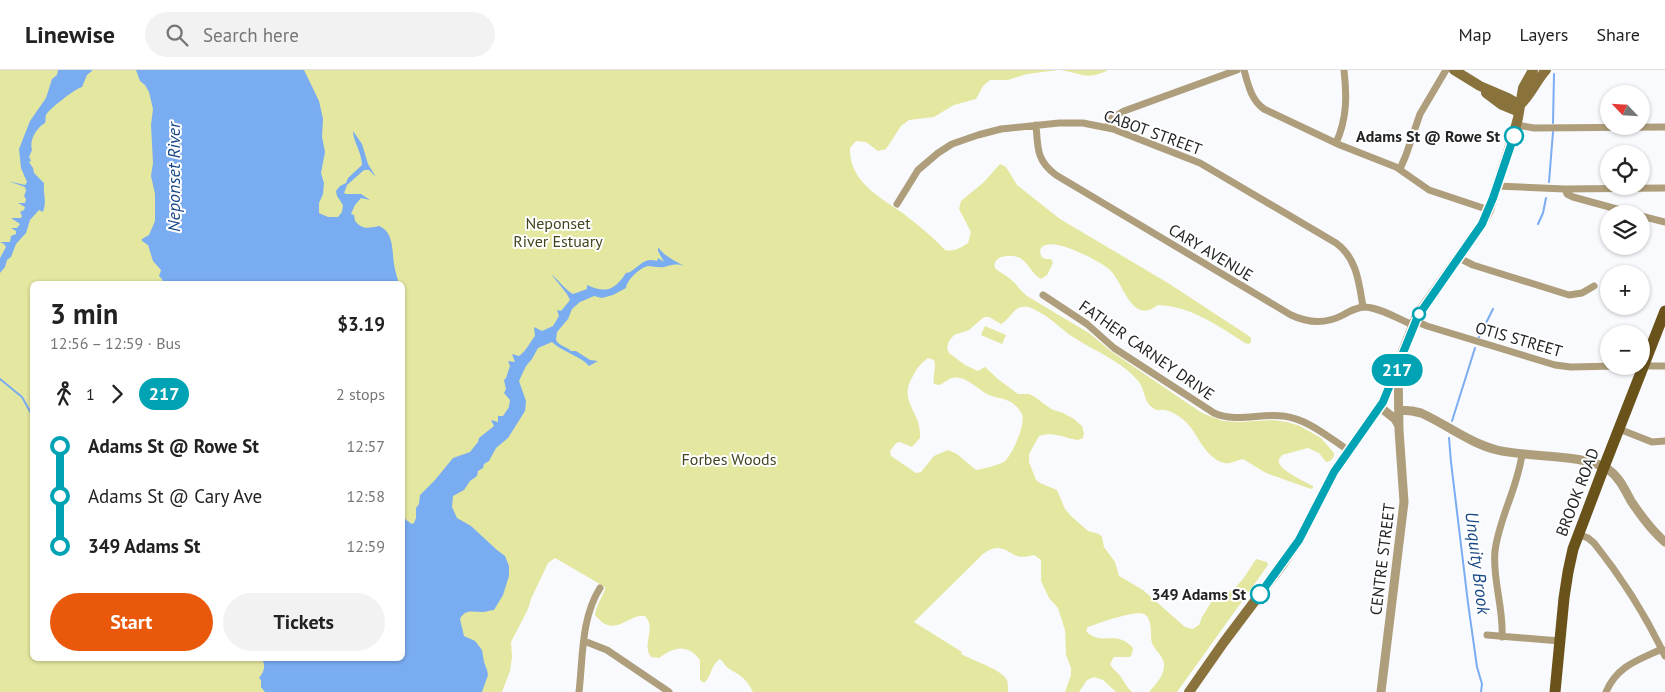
<!DOCTYPE html>
<html lang="en">
<head>
<meta charset="utf-8">
<style>
	:root { --surface:#fff; --page:#f2f2f2; --text:#222; --muted:#767676; --line:#e0e0e0; --accent:#ea580c }
	body { margin:0; font-family:"PT Sans",sans-serif; background:var(--page); color:var(--text); height:100vh; display:flex; flex-direction:column; font-size:19px; white-space:nowrap }
	* { box-sizing:border-box; margin:0 }
	p { font-size:16px; color:var(--muted) }
	.icon { flex:none; width:28px; height:28px; fill:none; stroke:currentColor; stroke-width:2; stroke-linecap:round; stroke-linejoin:round }
	.map { position:relative; flex:1; overflow:hidden }
	.panel { position:absolute; left:30px; top:211px; width:375px; height:380px; display:flex; flex-direction:column; background:var(--surface); border-radius:8px; box-shadow:0 1px 4px #0004 }
	.panel>* { flex:none }
	.badge { padding:0 10px; border-radius:16px; font-size:18px; line-height:32px }
	.needle { width:32px; rotate:295deg }
	.tools { position:absolute; left:1600px; top:15px; display:grid; gap:10px }
	.tools a { display:grid; place-items:center; width:50px; height:50px; border-radius:50%; background:var(--surface); box-shadow:0 1px 4px #0004; font-size:25px }
	.map>.badge { position:absolute; translate:-50% -50%; box-shadow:0 0 0 2px #fff }
	.legs { display:flex; align-items:center; gap:8px; height:55px; padding:0 20px; font-size:16px }
	.legs p { margin-inline-start:auto }
	.headline { display:flex; align-items:center; justify-content:space-between; height:85px; padding:0 20px }
	h1 { font-size:28px; font-weight:700; line-height:38px }
	.button { display:flex; gap:10px; margin-top:auto; padding:10px 20px }
	.button a { flex:1; height:58px; border-radius:30px; background:var(--accent); color:#fff; font-size:20px; font-weight:700; line-height:58px; text-align:center }
	.button a+a { background:var(--page); color:var(--text) }
	ul { padding:0 20px; list-style:none }
	li { display:flex; align-items:center; gap:18px; height:50px; font-size:19px }
	li i { display:grid; place-items:center; width:8px; height:100%; margin:0 6px; background:currentColor }
	li i::after { content:''; width:12px; height:12px; margin:-6px; border:4px solid; border-radius:50%; background:var(--surface) }
	li p { margin-inline-start:auto }
	li:first-child i { background:linear-gradient(#0000 50%,currentColor 0) }
	li:last-child i { background:linear-gradient(currentColor 50%,#0000 0) }
	header { display:flex; align-items:center; gap:30px; box-sizing:border-box; height:70px; padding:0 25px; background:var(--surface); border-bottom:1px solid var(--line) }
	header strong { font-size:24px }
	nav { display:flex; gap:28px; margin-inline-start:auto; font-size:18px }
	.search { width:350px; height:45px; background:var(--page); display:flex; align-items:center; gap:12px; box-sizing:border-box; padding:0 18px; border-radius:28px; color:var(--muted); font-size:19px }
	.map>svg:first-child { display:block }
	.green { fill:#e4e79f; fill-rule:evenodd }
	.water { fill:#7aacf2 }
	.lines { fill:none; stroke-linecap:round; stroke-linejoin:round }
	.stream { stroke:#7aacf2; stroke-width:2 }
	.minor { stroke:#ae9e7b; stroke-width:7 }
	.tertiary { stroke:#ae9e7b; stroke-width:9 }
	.secondary { stroke:#89723c; stroke-width:10 }
	.primary { stroke:#6a531b; stroke-width:11 }
	.line-1-casing { stroke:#fff; stroke-width:11 }
	.line-1 { stroke:#00a3b4; stroke-width:8 }
	.stop-1-dot { fill:#fff; stroke:#00a3b4; stroke-width:2.5 }
	.labels { text-anchor:middle; dominant-baseline:central; stroke-width:4; stroke-linejoin:round; paint-order:stroke }
	.street-label { font-size:16px; fill:#232425; stroke:#fff }
	.stop-label { font-size:16px; font-weight:bold; fill:#232425; stroke:#fff; text-anchor:end }
	.park-label { font-size:16px; fill:#44451e; stroke:#fff }
	.water-label { font-size:18px; font-style:italic; fill:#174785; stroke:#fff }
</style>
</head>
<body>
<header>
<strong>Linewise</strong>
<div class="search"><svg class="icon" aria-label="search" viewBox="0 0 24 24"><circle cx="10" cy="10" r="6"/><path d="M15 15l6 6"/></svg>Search here</div>
<nav><a>Map</a><a>Layers</a><a>Share</a></nav>
</header>
<div class="map">
<svg width="1665" height="622" viewBox="0 0 1665 622">
	<rect width="100%" height="100%" fill="#f9fafe"/>
	<path class="green" d="M0,0H1058L1027,4L1008,10H990L983,16L976,29L954,35L934,47L909,50L901,56L886,79L878,81L866,72L856,71L850,78C849,112 880,127 904,144C918,155 932,166 945,180C953,182 961,178 968,173L971,162L959,139L961,131L984,112L1000,94L1006,97L1017,115L1060,149L1168,213L1249,266L1251,268V272L1249,274L1245,273C1218,256 1191,236 1158,235C1131,256 1124,213 1110,200C1100,191 1059,170 1046,175C1042,176 1042,177 1040,180L1041,186L1045,189H1051L1053,193L1047,205L1041,209C1029,203 1028,186 1011,186C1007,186 1003,186 999,188C995,191 994,193 995,198C999,202 1004,204 1009,208C1016,213 1020,220 1027,226L1089,263L1112,282L1202,343L1223,351L1239,352L1272,350L1287,352L1300,356L1321,368L1334,383C1334,388 1332,391 1326,392L1319,383L1308,378L1282,385C1280,388 1278,389 1279,393C1282,401 1305,412 1313,416V418L1311,419L1266,403L1243,389C1235,390 1230,396 1221,392C1203,384 1199,366 1187,353C1181,347 1172,341 1164,340C1159,340 1156,341 1153,338C1144,333 1145,320 1139,312C1122,291 1094,281 1073,267C1061,259 1051,248 1039,242C1034,239 1027,235 1021,237C1013,239 1009,250 1001,254L989,247H984L969,260L954,265L949,271L947,278L949,283L965,295L978,301L985,297L998,309L1018,324H1029L1035,327L1051,339L1063,343L1074,349L1082,356L1084,363L1083,368L1078,370C1063,368 1055,361 1039,366L1029,384V392L1036,410L1040,413L1057,420L1065,439L1071,446L1088,461L1099,464L1102,467L1104,477L1115,492L1119,506L1143,520L1185,557L1193,559L1199,555L1202,547L1212,531L1235,518L1243,509L1256,489L1267,492L1268,495L1177,622H1149C1155,615 1164,606 1164,596C1165,587 1155,581 1152,573C1150,564 1153,549 1144,544C1135,540 1099,553 1088,557L1086,561C1101,577 1116,559 1133,578L1132,584L1130,587H1114L1110,594C1113,600 1118,602 1121,607C1125,613 1127,617 1132,622H1116L1103,610L1094,607L1087,610L1079,622H1065L1071,605V598L1066,585L1065,560L1058,538L1049,528L1041,511V490L1034,485C1012,491 1014,480 998,478C992,478 987,481 983,484L914,552L962,582L961,584L965,586C975,591 1002,600 1007,610C1008,613 1008,618 1008,622H753C747,610 742,606 731,600C726,598 724,592 720,589C711,594 712,606 704,613L700,610V590C687,573 674,577 659,588L651,587C641,574 657,559 645,546C628,543 615,570 595,545C596,535 602,528 605,519V517L555,488L548,493L531,529L528,539L511,572L512,587L510,601L502,622H0ZM32,214H402V589H32ZM928,288L934,290C937,298 932,305 934,314L939,315C944,313 948,309 952,308C965,305 976,318 987,324C998,330 1007,326 1018,338C1019,340 1021,342 1022,344C1026,354 1012,385 1005,391C1000,395 982,399 976,400L957,384L948,380L934,386L921,402L916,403L891,386L890,381L896,373L900,372L912,377L920,368C922,341 897,332 913,306C917,298 921,293 928,288Z
		M1060,0H1108C1087,11 1081,3 1060,0Z
		M985,256L1006,265L1002,274L981,265Z"/>
	<path class="water" d="M58,0H93L87,5L82,17C76,18 49,39 46,45C45,48 46,51 45,53C36,58 29,71 32,80L29,87L31,91L29,92L33,98L34,103L44,113C43,125 47,130 43,142L39,140L30,150L26,163L16,174L11,187L7,190L5,197L0,203V188L6,177L4,174L0,172H10L11,166L16,164V161L11,158H17L20,154L11,148H21L22,146L20,142L24,140L25,137L18,133H25L26,129L24,126L26,121L25,117L8,111L25,115L27,112L21,98L19,79L30,51L46,28L52,9L57,5Z
		M136,0H304L319,31L323,49L322,67L325,82L321,103L324,113L323,124L319,133V143L328,147H338L342,142L343,135L337,126L336,121L340,116L346,113L348,108L362,95C362,83 353,71 353,61L362,74L368,94L376,107L369,100H364L347,115L344,123L346,124H361L370,130L361,128L355,135L351,144L354,145L355,151C363,160 368,158 379,156C394,162 392,181 394,194C395,201 397,207 399,214H164L162,209L159,206L161,200L153,191L148,175L142,171V169L149,165L155,151V124L151,106L153,93L151,55L153,39L149,22L145,15L140,11Z
		M658,177C665,187 674,190 684,196C675,193 672,195 664,197C659,198 653,196 648,196C639,198 627,210 626,218L613,225L602,228L594,226L580,232L572,239L568,249L557,262L556,270C559,276 566,276 571,281H576L590,290L598,291L589,296C581,286 562,282 552,272L538,278L532,289L526,296L519,311L526,331L525,341L508,368L496,378L489,391L484,394L483,398L478,401L477,406L470,411L464,420L453,426L452,437L457,448L471,456L497,480L505,486L509,496V506L503,525L494,540C491,540 486,542 482,542C473,542 465,539 460,549L464,566L475,571L482,580L484,592L487,600L488,605L482,622H265L261,617V610L259,608C264,602 266,596 262,589H402L403,443L406,450L412,454L414,453L416,448V438L419,434L420,425L435,410L453,388L470,382L478,372L479,368L494,356L491,350L498,352V346H503L509,337L510,330L504,323L506,319L504,310L506,308L510,296L508,291L515,292L512,284L519,286C527,280 530,272 535,266L534,257L542,261L553,256L559,246L557,240L561,241L570,230L567,224L551,204C559,210 564,219 573,224L587,219V215C605,223 613,221 624,206C627,201 625,204 630,202C640,196 644,187 657,191L658,188L664,192L658,181Z"/>
	<g class="lines">
		<path class="stream" d="M1553,53L1554,4
			M1549,112L1553,62
			M1538,154L1543,143L1546,128
			M1479,267L1493,239
			M0,309L22,327L32,345
			M1452,351L1475,278
			M1449,368L1451,392L1468,533L1477,597L1482,614L1481,622"/>
		<path class="minor" d="M1244,0C1248,14 1251,30 1264,39L1340,75L1396,97L1429,120L1489,140
			M1036,55C1038,78 1036,90 1056,105L1291,245C1308,253 1326,254 1343,245C1350,241 1357,237 1365,237C1381,238 1398,249 1413,255
			M1517,55L1534,58L1665,57
			M1107,57L1112,48L1124,41L1237,0
			M1336,73C1347,49 1347,26 1344,0
			M1400,99L1406,85L1420,44L1446,0
			M1497,116L1565,119L1665,118
			M1565,119L1567,124L1573,127L1635,144
			M897,134L918,100L938,83L952,74L978,65L1001,59L1059,53H1083L1113,59L1200,93L1336,173C1357,188 1359,213 1363,237
			M1641,146L1665,152
			M1459,188L1473,195L1569,225L1582,223L1594,216
			M1043,225L1087,254L1114,278L1214,343C1236,353 1260,343 1283,346C1308,349 1328,367 1348,380
			M1415,251L1427,256L1555,295L1571,297L1618,296
			M1641,296H1665
			M1619,359L1652,372L1665,371
			M1578,464L1588,468L1594,473C1622,508 1646,546 1665,586
			M1487,565L1560,571
			M1502,567C1504,539 1492,508 1495,481C1499,448 1518,417 1522,384
			M584,571L607,580L669,622
			M579,622C583,587 581,548 600,518
			M1606,622C1617,596 1638,590 1662,579"/>
		<path class="tertiary" d="M1380,337L1395,349L1399,356
			M1399,340L1412,341L1421,343C1446,354 1469,373 1497,380C1528,388 1584,383 1609,400C1619,407 1625,420 1631,431C1641,446 1651,460 1665,472
			M1381,622L1404,432L1399,360L1398,299"/>
		<path class="secondary" d="M1454,0L1480,16L1508,28L1520,35
			M1486,23L1502,35L1519,42
			M1520,35C1531,25 1536,11 1546,0
			M1189,622L1224,572L1282,495L1299,470L1334,402L1383,332L1417,246L1482,154L1489,140L1512,70L1518,48L1523,18L1533,0"/>
		<path class="primary" d="M1555,622L1564,528L1568,502L1573,479L1604,397L1665,241"/>
	</g>
	<g class="lines">
		<defs>
			<path id="line-1" d="M1260,524L1299,470L1334,402L1383,332L1418,246L1482,154L1493,128L1514,66"/>
		</defs>
		<use href="#line-1" class="line-1-casing"/>
		<use href="#line-1" class="line-1"/>
	</g>
	<g class="stop-1-dot">
		<circle cx="1514" cy="66" r="9"/>
		<circle cx="1419" cy="244" r="6"/>
		<circle cx="1260" cy="524" r="9"/>
	</g>
	<g class="labels">
		<g class="street-label">
			<text transform="translate(1153 62) rotate(20)">CABOT STREET</text>
			<text transform="translate(1211 182) rotate(31)">CARY AVENUE</text>
			<text transform="translate(1519 269) rotate(16)">OTIS STREET</text>
			<text transform="translate(1147 280) rotate(35)">FATHER CARNEY DRIVE</text>
			<text transform="translate(1577 422) rotate(-69)">BROOK ROAD</text>
			<text transform="translate(1382 489) rotate(-83)">CENTRE STREET</text>
		</g>
		<g class="stop-label">
			<text x="1500" y="66">Adams St @ Rowe St</text>
			<text x="1246" y="524">349 Adams St</text>
		</g>
		<g class="park-label">
			<text x="558" y="153">Neponset<tspan x="558" dy="18">River Estuary</tspan></text>
			<text x="729" y="389">Forbes Woods</text>
		</g>
		<g class="water-label">
			<text transform="translate(173 107) rotate(-90)">Neponset River</text>
			<text transform="translate(1478 493) rotate(83)">Unquity Brook</text>
		</g>
	</g>
</svg>
<div class="tools">
<a><svg class="needle" viewBox="-14 -14 28 28"><path d="M0-13l5 13h-10z" fill="#e53935"/><path d="M0 13l5-13h-10z" fill="#767676"/></svg></a>
<a><svg class="icon" aria-label="locate" viewBox="0 0 24 24"><circle cx="12" cy="12" r="6"/><path d="M12 2v4M12 18v4M2 12h4M18 12h4"/></svg></a>
<a><svg class="icon" aria-label="layers" viewBox="0 0 24 24"><path d="M12 4l9 5-9 5-9-5zM3 14l9 5 9-5"/></svg></a>
<a>+</a>
<a>−</a>
</div>
<b class="badge" style="left:1397px;top:300px;background:#00a3b4;color:#fff">217</b>
<section class="panel">
<div class="headline"><div><h1>3 min</h1><p>12:56 – 12:59 · Bus</p></div><b>$3.19</b></div>
<div class="legs"><svg class="icon" aria-label="walk" viewBox="0 0 24 24"><circle cx="13" cy="4" r="2"/><path d="M13 8l-2 6 4 7M11 14l-3 7M7 12l3-4h3l4 4"/></svg>1<svg class="icon" aria-label="forward" viewBox="0 0 24 24"><path d="M9 5l7 7-7 7"/></svg><b class="badge" style="background:#00a3b4;color:#fff">217</b><p>2 stops</p></div>
<ul>
<li><i style="color:#00a3b4"></i><b>Adams St @ Rowe St</b><p>12:57</p></li>
<li><i style="color:#00a3b4"></i><span>Adams St @ Cary Ave</span><p>12:58</p></li>
<li><i style="color:#00a3b4"></i><b>349 Adams St</b><p>12:59</p></li>
</ul>
<div class="button"><a>Start</a><a>Tickets</a></div>
</section>
</div>
</body>
</html>
